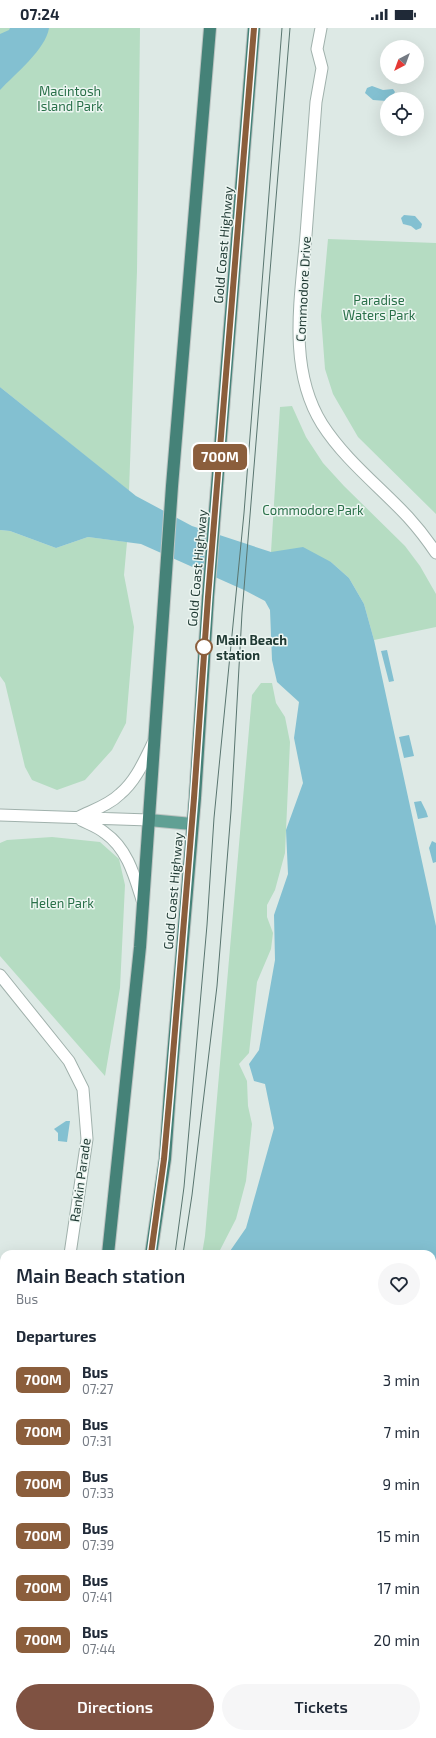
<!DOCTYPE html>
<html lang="en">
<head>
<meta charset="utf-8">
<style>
	:root { --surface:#fff; --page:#f6f6f7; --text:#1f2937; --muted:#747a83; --accent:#7f5242 }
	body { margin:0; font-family:"Exo 2",sans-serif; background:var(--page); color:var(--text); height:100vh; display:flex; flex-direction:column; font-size:15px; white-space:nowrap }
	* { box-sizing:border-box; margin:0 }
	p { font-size:13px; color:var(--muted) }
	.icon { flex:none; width:22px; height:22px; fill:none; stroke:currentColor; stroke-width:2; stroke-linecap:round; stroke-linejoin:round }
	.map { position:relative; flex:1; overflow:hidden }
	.sheet { position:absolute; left:0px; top:1222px; width:436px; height:488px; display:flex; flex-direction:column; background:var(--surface); border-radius:12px 12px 0 0; box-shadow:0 4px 16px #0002 }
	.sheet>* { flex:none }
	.badge { padding:0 8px; border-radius:6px; font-size:14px; line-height:26px }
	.needle { width:26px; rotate:221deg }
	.tools { position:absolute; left:380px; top:12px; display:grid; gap:8px }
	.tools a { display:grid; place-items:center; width:44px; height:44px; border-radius:50%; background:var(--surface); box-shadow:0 4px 16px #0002; font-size:20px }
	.map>.badge { position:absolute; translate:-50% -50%; box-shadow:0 0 0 2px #fff }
	h2 { padding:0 16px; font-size:15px; line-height:36px }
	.round { display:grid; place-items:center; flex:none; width:42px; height:42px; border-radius:21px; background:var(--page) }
	.headline { display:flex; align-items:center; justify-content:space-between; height:68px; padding:0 16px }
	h1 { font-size:19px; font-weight:600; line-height:30px }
	.primary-button { display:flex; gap:8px; margin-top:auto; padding:8px 16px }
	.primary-button a { flex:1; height:46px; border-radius:24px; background:var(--accent); color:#fff; font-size:16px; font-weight:600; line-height:46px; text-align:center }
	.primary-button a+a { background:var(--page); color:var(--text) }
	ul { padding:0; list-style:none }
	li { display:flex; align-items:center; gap:12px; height:52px; padding:0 16px }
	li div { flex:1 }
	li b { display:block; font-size:15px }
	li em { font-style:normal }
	li .badge { min-width:44px; font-weight:700; text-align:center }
	.status { display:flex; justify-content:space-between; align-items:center; height:28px; padding:0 20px; background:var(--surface); direction:ltr }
	.status svg { height:11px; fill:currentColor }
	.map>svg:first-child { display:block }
	.green { fill:#b5dcc2 }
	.water { fill:#83c0d1 }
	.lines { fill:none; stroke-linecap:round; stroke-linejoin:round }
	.minor-casing { stroke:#a0b1ac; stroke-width:13 }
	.tertiary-casing { stroke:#a0b1ac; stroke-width:14 }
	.primary-casing { stroke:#bcc4c2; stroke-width:14 }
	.trunk-casing { stroke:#bcc4c2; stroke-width:14 }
	.minor { stroke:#fff; stroke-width:11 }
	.tertiary { stroke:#fff; stroke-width:12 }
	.primary { stroke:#60a094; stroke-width:12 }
	.trunk { stroke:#458278; stroke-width:12 }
	.tram { stroke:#59756f; stroke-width:1 }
	.line-casing { stroke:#fff; stroke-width:9 }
	.line { stroke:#8b5e3c; stroke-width:6 }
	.stop-dot { fill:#fff; stroke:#8b5e3c; stroke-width:2 }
	.labels { text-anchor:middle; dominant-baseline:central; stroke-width:3; stroke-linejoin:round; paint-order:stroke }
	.park-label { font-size:13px; fill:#297049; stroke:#edf6f2 }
	.street-label { font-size:13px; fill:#1f3933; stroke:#edf6f2 }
	.stop-label { font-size:13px; font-weight:bold; fill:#1f3933; stroke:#edf6f2; text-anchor:start }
</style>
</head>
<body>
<div class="status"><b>07:24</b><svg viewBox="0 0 49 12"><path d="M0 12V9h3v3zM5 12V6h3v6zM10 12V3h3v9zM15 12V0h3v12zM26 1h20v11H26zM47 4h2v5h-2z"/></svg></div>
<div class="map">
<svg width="436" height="1710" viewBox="0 0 436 1710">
	<rect width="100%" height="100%" fill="#dde9e5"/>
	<path class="green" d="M0,0H140L137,243L129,463L0,359Z
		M328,211L436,215V486L358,409L333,366L325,341L321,288Z
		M292,378L306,409L323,435L344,458L405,518L420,538L436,566V599L374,612L364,576L349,550L331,534L271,524L280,379Z
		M0,502L10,503L56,520L88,509L127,514L124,547L134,599L126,695L112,722L85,752L57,762L32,752L25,739L5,655L0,648Z
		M261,655H272L276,675L285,689L290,714L285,825L275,862L267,877V889L273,905L271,921L257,954L249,1025L239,1036L247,1053L248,1078L252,1096L246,1153L236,1191L218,1226H202L205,1208L252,667Z
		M52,809L100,814L119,831L125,857L120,960L105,1048L0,928V815L7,812Z
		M4,1392V1430H0V1395Z"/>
	<path class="water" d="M10,0H49C46,21 15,46 0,62V6L9,2Z
		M372,58L383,62L393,61L395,64L391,71H387V73L373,72L365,65L367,60Z
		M404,187L415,188L422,196L421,200L416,202L411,198L403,196L401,190Z
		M0,359L136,468L192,498L271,524L303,519L331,534L349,550L364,576L374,612L436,898V1710H28L30,1706H432V1226H228L246,1200L274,1100L265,1056L254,1053L249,1036L259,1022L275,932L274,887L288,846L286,802L303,755L294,710L299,674L277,654L272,632L270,582L265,573L244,562L141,516L88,509L56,520L10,503L0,502Z
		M387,622L394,653L389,654L381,623Z
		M409,707L414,728L404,730L399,709Z
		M421,773L426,783L428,789L418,791L414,774Z
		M432,813L436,815V834L433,835L429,820Z
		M66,1093H70L67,1114L58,1113V1105L54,1101Z"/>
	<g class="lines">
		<defs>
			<path id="minor" d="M321,0L317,21L322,40L316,74C313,118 309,163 306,207C301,269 287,340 322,396C345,432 379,458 408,489C418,500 428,513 436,525
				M0,787L149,792
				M79,789C93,782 109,777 120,766C136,753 145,731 154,713
				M81,792C89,796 98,799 105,805C128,821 135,850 143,875
				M0,947L69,1033L83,1061L87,1111L70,1226
				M0,1258L4,1263
				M0,1374L4,1371"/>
			<path id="tertiary" d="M0,1469H4
				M0,1490L4,1491"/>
			<path id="primary" d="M149,792L192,796"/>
			<path id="trunk" d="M108,1226L140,919L172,458L210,0
				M151,1226L165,1131L170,1063L195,770L208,569L254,0
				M0,1449L4,1448
				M0,1501L4,1512
				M0,1605L4,1594
				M0,1666L4,1658"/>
		</defs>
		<use href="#minor" class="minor-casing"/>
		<use href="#tertiary" class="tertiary-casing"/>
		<use href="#primary" class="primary-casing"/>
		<use href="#trunk" class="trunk-casing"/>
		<use href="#minor" class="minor"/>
		<use href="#tertiary" class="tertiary"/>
		<use href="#primary" class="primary"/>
		<use href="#trunk" class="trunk"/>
		<path class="tram" d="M175,1226L184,1159L207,897L214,790L244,485L282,0
			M183,1226L192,1167L217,958L231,783L242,585L290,0
			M2,1710L4,1705
			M9,1710L10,1706"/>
	</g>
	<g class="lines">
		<defs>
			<path id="line" d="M151,1226L164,1131L170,1063L194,770L208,569L254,0"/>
		</defs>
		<use href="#line" class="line-casing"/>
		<use href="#line" class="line"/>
	</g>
	<circle class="stop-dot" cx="204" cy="619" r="8"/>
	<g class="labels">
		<g class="park-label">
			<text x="70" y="63">Macintosh<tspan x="70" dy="15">Island Park</tspan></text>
			<text x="379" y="272">Paradise<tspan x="379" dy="15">Waters Park</tspan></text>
			<text x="313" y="482">Commodore Park</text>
			<text x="62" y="875">Helen Park</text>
		</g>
		<g class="street-label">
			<text transform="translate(223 217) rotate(-85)">Gold Coast Highway</text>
			<text transform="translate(303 261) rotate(-87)">Commodore Drive</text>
			<text transform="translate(197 540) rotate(-85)">Gold Coast Highway</text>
			<text transform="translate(173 863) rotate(-85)">Gold Coast Highway</text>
			<text transform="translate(80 1152) rotate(-82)">Rankin Parade</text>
		</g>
		<g class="stop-label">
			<text x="216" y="612">Main Beach<tspan x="216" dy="15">station</tspan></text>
		</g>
	</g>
</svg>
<div class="tools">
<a><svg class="needle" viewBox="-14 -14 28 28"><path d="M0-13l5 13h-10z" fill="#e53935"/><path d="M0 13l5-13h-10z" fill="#747a83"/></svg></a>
<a><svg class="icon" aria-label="locate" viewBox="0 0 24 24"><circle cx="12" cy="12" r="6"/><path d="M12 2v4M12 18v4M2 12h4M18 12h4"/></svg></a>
</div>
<b class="badge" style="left:220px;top:429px;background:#8b5e3c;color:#fff">700M</b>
<section class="sheet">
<div class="headline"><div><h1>Main Beach station</h1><p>Bus</p></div><a class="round"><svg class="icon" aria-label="heart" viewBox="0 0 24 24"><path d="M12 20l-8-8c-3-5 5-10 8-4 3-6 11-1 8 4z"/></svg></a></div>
<h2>Departures</h2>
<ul>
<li><span class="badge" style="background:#8b5e3c;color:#fff">700M</span><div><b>Bus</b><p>07:27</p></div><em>3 min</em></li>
<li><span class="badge" style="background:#8b5e3c;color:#fff">700M</span><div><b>Bus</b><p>07:31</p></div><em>7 min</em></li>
<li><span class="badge" style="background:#8b5e3c;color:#fff">700M</span><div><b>Bus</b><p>07:33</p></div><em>9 min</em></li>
<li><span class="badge" style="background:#8b5e3c;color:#fff">700M</span><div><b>Bus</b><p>07:39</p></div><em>15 min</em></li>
<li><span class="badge" style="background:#8b5e3c;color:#fff">700M</span><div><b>Bus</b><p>07:41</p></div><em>17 min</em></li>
<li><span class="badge" style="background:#8b5e3c;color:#fff">700M</span><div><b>Bus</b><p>07:44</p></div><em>20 min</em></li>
</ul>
<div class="primary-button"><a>Directions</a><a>Tickets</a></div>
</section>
</div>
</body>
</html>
